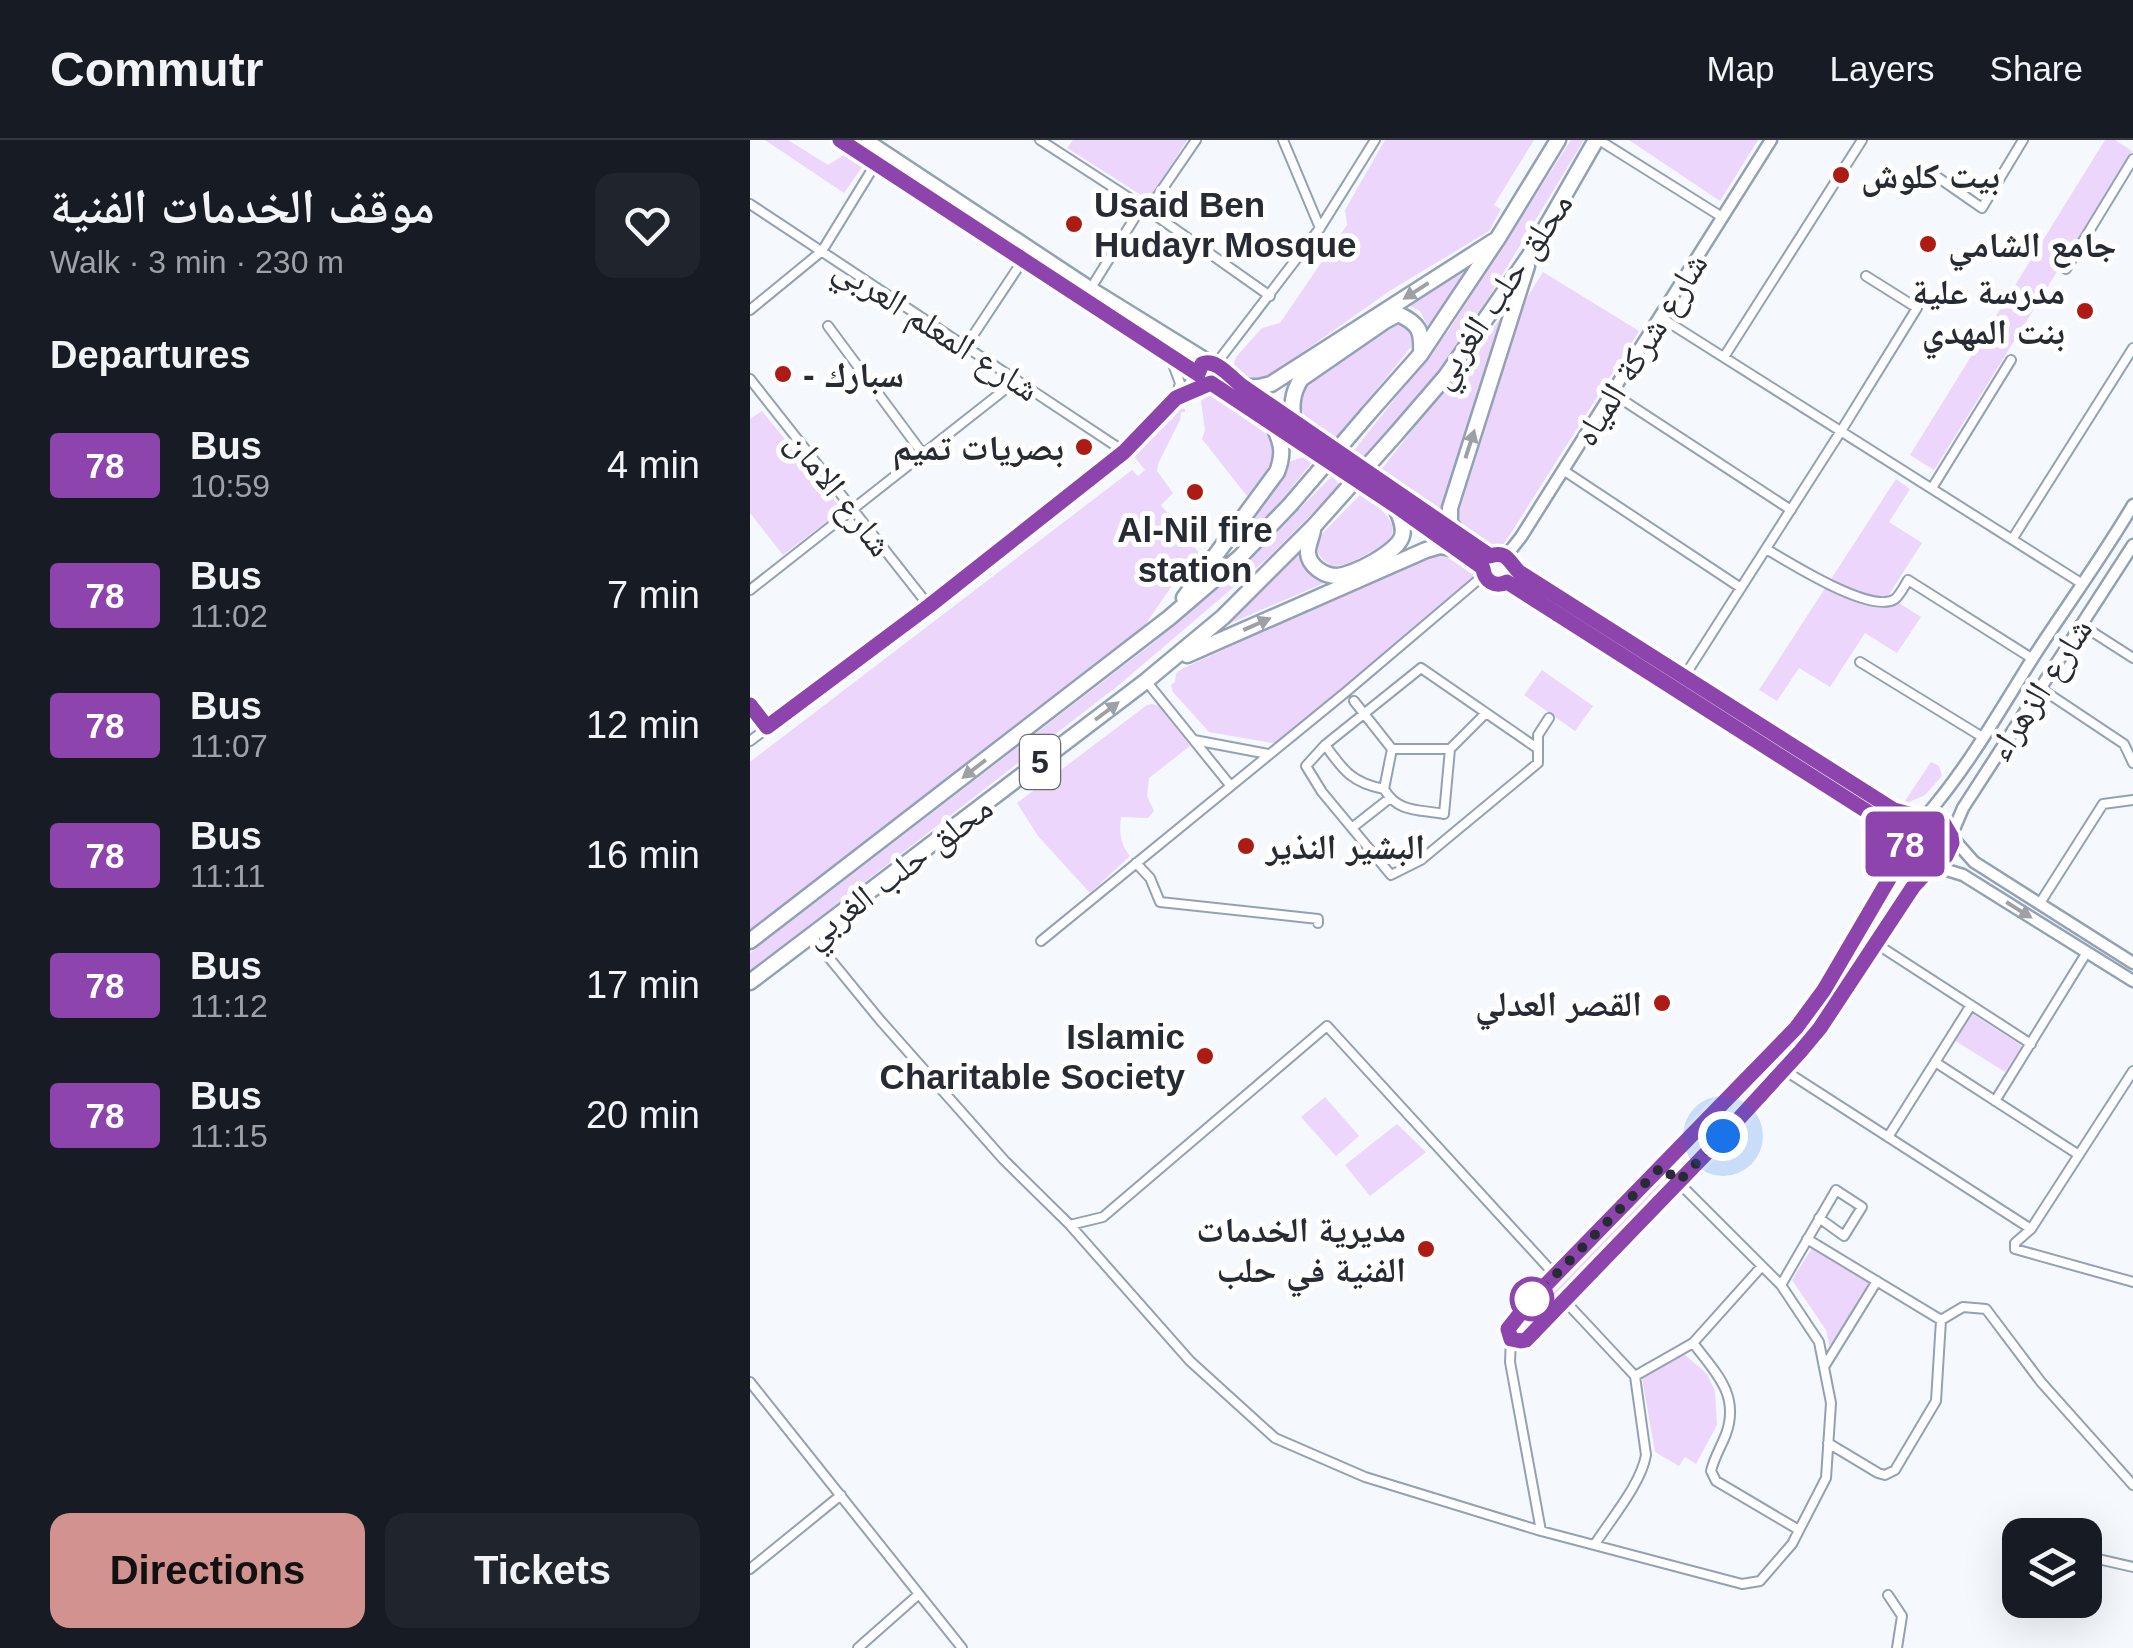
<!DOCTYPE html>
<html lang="en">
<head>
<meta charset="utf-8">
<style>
	:root { --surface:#171b24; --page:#20242c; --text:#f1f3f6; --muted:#9ea1a6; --line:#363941; --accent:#d29290 }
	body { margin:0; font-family:Helvetica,"Noto Naskh Arabic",sans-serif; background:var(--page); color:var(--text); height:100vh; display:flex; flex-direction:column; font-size:38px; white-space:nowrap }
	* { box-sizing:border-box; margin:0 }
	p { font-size:32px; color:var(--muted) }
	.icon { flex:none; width:55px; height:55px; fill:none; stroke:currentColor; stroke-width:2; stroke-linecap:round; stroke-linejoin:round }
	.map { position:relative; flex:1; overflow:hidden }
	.side { display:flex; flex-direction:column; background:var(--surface); width:750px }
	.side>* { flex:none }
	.badge { padding:0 20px; border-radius:8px; font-size:35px; line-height:65px }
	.tools { position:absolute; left:1252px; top:1378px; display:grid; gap:20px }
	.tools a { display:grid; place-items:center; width:100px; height:100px; border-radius:20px; background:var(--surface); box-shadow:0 10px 40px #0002; font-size:50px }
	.you { position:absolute; width:50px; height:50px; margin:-25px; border:8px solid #fff; border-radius:50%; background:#1a73e8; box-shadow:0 0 0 15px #1a73e833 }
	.map>.badge { position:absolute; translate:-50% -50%; box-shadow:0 0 0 5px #fff }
	h2 { padding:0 50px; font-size:38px; line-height:90px }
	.round { display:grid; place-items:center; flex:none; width:105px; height:105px; border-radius:20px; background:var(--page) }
	.head { display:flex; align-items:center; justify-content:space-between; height:170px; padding:0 50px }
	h1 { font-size:48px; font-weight:700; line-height:75px }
	.primary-button { display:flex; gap:20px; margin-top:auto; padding:20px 50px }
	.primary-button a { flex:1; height:115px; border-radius:20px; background:var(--accent); color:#111; font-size:40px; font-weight:700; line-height:115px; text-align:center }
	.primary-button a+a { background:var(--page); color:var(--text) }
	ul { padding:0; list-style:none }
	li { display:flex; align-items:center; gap:30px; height:130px; padding:0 50px }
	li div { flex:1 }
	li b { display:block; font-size:38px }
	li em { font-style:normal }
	li .badge { min-width:110px; font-weight:700; text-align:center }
	header { display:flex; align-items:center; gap:60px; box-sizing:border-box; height:140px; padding:0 50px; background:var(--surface); border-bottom:2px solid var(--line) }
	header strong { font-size:48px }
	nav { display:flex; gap:55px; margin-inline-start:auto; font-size:35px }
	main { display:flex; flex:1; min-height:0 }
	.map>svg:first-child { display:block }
	.green { fill:#ecd6fc }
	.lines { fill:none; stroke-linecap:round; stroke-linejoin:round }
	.street-casing { stroke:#93a1b6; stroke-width:12 }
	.secondary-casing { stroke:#93a1b6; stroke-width:15 }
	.primary-casing { stroke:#93a1b6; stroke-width:16 }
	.highway-casing { stroke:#93a1b6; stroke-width:19 }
	.street { stroke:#fff; stroke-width:8 }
	.secondary { stroke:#fff; stroke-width:10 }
	.primary { stroke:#fff; stroke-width:11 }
	.highway { stroke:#fff; stroke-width:14 }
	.highway-bridge-casing { stroke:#93a1b6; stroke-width:19; stroke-linecap:butt }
	.highway-bridge { stroke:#fff; stroke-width:14 }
	.oneway { fill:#9da0a4 }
	.line-casing { stroke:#fff; stroke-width:22 }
	.line { stroke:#8e44ad; stroke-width:15 }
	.walk { stroke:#262b34; stroke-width:10; stroke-dasharray:0 18 }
	.poi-dot { fill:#ac1c14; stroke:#fff; stroke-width:4 }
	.stop-dot { fill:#fff; stroke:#8e44ad; stroke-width:5 }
	.labels { text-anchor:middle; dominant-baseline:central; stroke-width:10; stroke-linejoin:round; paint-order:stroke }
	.shield { fill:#fff; stroke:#676b71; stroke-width:2.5 }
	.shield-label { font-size:32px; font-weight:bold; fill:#262b34 }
	.poi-label { font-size:35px; font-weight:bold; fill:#262b34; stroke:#fff; text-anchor:start }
	.street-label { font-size:35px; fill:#262b34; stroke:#fff }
</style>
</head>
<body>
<header>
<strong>Commutr</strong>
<nav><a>Map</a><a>Layers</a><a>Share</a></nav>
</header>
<main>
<section class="side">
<div class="head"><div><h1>موقف الخدمات الفنية</h1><p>Walk · 3 min · 230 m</p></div><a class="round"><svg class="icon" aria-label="heart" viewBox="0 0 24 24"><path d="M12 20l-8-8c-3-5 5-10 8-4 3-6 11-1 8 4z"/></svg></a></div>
<h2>Departures</h2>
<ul>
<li><span class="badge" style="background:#8e44ad;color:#fff">78</span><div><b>Bus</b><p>10:59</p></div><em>4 min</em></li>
<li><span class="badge" style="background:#8e44ad;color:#fff">78</span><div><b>Bus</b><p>11:02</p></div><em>7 min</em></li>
<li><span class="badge" style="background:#8e44ad;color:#fff">78</span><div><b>Bus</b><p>11:07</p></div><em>12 min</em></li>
<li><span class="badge" style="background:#8e44ad;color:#fff">78</span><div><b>Bus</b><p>11:11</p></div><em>16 min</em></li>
<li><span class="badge" style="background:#8e44ad;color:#fff">78</span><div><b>Bus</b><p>11:12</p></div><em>17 min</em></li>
<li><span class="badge" style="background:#8e44ad;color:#fff">78</span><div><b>Bus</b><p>11:15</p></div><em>20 min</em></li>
</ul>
<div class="primary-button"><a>Directions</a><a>Tickets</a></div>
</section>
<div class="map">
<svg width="1383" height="1508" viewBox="0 0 1383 1508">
	<rect width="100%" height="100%" fill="#f5f8fd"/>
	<path class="green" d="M15,0H38L78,25L94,15L112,27L94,53Z
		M323,0H437L399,60L317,8Z
		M635,0H784L744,65L751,69L739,91L641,150L523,233C509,239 492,243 483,227L486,217L512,188L530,183L597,85L595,70Z
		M821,0H834L738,158L687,233L614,322L603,312L699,190Z
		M879,0H1008L970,61Z
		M1355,0H1365L1382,11L1184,330L1160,315Z
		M723,121L678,187L670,171L652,162Z
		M793,132L889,191L752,407L746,410L711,384L709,371L772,171L778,156Z
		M757,170L690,371L631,330Z
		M650,183L661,192V207L585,301C562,284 542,274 553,242L642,184Z
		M461,254L523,299C528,323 510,338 497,356L452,299L455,290L451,261Z
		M426,268L435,269V272H431L430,280L408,324L407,331L423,353L411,365L450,414L421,447L395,485L0,795V622L382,330L388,336L395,330L384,316L425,276L422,271Z
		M12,271L92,370L33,415L0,373V279Z
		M554,317L563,321L520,374L452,436L541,321Z
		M582,336L590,345L519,417L370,544L0,831V813L402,504L523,396Z
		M1146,339L1160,349L1139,382L1172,403L1138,456L1171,477L1147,513L1115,493L1080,547L1049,528L1027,561L1009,550Z
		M611,354C635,371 663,393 621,412C608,419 596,426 582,426C570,419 565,412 567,399Z
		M552,411L581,440L467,489Z
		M684,415L697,417L725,436L527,604L459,592L423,552L421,545L425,542L426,533L434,528L672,417Z
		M792,530L843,566L825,591L774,555Z
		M402,564L409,566L440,606L399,638L397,656L404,671L398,678L371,677C369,692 370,704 380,716L340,753L288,696L267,663L397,565Z
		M1181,622L1189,626L1192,636L1175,655L1157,663L1155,661Z
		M1221,873L1272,906L1255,932L1204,900Z
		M575,957L609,996L586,1016L551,977Z
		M647,984L676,1012L620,1056L595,1025Z
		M908,1043L913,1048L773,1192L767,1191Z
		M1065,1103L1122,1138L1121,1145L1081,1213L1076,1190L1042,1140Z
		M926,1207L957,1234L965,1251L967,1285L946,1324L935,1317L929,1326L905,1312L892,1238Z"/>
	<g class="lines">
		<defs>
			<path id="street" d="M290,0L398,70L520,156
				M533,0L570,88
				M849,0L972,77
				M1183,34L1232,68L1273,0
				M0,64L375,312
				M398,70L446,0
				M1316,129L1383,19
				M341,148L392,66
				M0,170L72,111L126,23
				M910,177L1331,443
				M78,186L173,314
				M216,206L273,120
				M974,217L1112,0
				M421,219L430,243L427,254
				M466,224L570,88L625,0
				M0,239L179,466
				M862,253L1041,370
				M430,256L461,243
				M813,330L991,448
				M1182,348L1261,220
				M1263,398L1383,208
				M1016,409C1039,422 1121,475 1145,459C1150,455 1155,445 1158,440L1283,519
				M0,450L267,240
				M1330,484L1383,518
				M1110,522L1234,598
				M934,537L1091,291L1167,168L1116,136
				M396,541L480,645
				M1290,548L1374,604L1383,623
				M604,561L642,609
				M0,565L17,587
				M444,600L518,614
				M0,601L179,466L375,312L448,234
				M575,605C593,630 602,643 634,649
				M787,608L671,528L575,605L556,626L572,652L641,735L671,720L788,623V595L799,578
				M642,609H700L694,674C668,669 648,673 634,649Z
				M700,609L736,573
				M603,687L640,658
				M386,723L400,738L410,762L568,779V783
				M1290,763L1353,664L1383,660
				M62,797L130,880L254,1020L320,1085L440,1221L525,1298L615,1337L791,1391L760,1222L761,1199
				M291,801L596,552L734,435
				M1125,803L1281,904
				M1185,922L1329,1015
				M1034,930L1281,1089L1383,931
				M1245,961L1337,812
				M1138,997L1221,865
				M320,1085L353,1077L577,886L805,1135
				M1281,1089L1265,1103V1109L1383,1142
				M1057,1099L1191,1180
				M1012,1126L943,1203C966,1233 990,1255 976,1294C971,1307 964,1318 961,1331L966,1341L1049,1390
				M1031,1145L1086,1050L1112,1067L1094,1096L1069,1078
				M814,1160L885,1236
				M1074,1227L1127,1141
				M0,1242L212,1508
				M1078,1303L1128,1333L1135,1335L1145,1330L1186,1261L1191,1180L1213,1167L1236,1169L1291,1242L1383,1345
				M791,1391L992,1444L1010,1441L1042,1404L1076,1338L1081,1263L1069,1202L1031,1145L912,1026
				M845,1404C861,1379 891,1344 896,1315L885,1236L943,1203
				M1335,1416L1383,1427
				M0,1429L91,1355
				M1138,1455L1152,1476L1147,1508
				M108,1508L169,1454"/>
			<path id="secondary" d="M1383,405L1213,668L1201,696L1202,703L1196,717L1184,724L1163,747L1070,888L973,996L776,1200L771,1201L761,1199L758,1189L781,1160L1060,872L1146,727L1158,690L1167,681L1181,678L1194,684L1201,696L1224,722L1383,823
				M756,416L771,397L1021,0
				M764,426L769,433L1144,670L1174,678C1218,628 1250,570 1286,513C1318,464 1353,416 1383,365
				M757,442L763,435L762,422L752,414L740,416C726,432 738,449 757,442L1140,686L1155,703L1156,709L1164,720L1213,735L1383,841"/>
			<path id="primary" d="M90,0L448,234
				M117,0L341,148L459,221
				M470,230L740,416
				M461,243L645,366L733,428"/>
			<path id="highway" d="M492,247H509L521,244L744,101
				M618,274L670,215L748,98L808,0
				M544,283C541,266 542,253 551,239L635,181L648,174C670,184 672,191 671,214
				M646,294L696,236L780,115L846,0
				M563,390C562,397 557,407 558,413C559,426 574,436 587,436C603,435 648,412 652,396C655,386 649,375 645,366
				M708,396L700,382V368L777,126
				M434,458L527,332C534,314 532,304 524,287
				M437,515L676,410L690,406L705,409
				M0,801L419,478L489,418L540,365
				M0,842L396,541L473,477L565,385"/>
		</defs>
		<use href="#street" class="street-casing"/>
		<use href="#secondary" class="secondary-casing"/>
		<use href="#primary" class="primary-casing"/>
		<use href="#highway" class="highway-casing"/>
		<use href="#street" class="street"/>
		<use href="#secondary" class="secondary"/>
		<use href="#primary" class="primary"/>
		<use href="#highway" class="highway"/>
		<defs>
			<path id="highway-bridge" d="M540,365L618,274
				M565,385L646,294"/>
		</defs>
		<use href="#highway-bridge" class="highway-bridge-casing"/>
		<use href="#highway-bridge" class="highway-bridge"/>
	</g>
	<defs><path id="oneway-solid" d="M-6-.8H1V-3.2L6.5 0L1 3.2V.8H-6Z" transform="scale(2.5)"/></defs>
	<g class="oneway">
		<use href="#oneway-solid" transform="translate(666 151) rotate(147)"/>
		<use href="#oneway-solid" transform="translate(720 304) rotate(-72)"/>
		<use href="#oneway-solid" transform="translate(507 484) rotate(-24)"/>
		<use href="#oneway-solid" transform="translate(357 571) rotate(-37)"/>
		<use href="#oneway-solid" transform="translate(224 629) rotate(142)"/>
		<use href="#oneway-solid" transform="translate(1269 770) rotate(32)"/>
	</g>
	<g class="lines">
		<defs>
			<path id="line" d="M0,565L17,587L179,466L374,312L426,258L461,243L646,366L733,428C734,441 745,448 757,442L1140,686L1155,702L1146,727L1074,850L1046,888L781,1160L758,1189L761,1199L771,1201L776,1200L973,996L1050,912L1070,888L1163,747L1184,724L1196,716L1202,703L1201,696L1194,684L1188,680L1174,678L1144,670L769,432C759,422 757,410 740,416L492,246C480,237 466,218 452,224L448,234L90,0"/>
		</defs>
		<use href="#line" class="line-casing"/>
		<use href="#line" class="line"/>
		<path class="walk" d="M782,1159L912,1026L928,1042L973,996"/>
	</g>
	<g class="poi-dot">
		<circle cx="1091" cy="35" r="10"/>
		<circle cx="324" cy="84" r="10"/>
		<circle cx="1178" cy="104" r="10"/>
		<circle cx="1335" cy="171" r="10"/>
		<circle cx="33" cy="234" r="10"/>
		<circle cx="334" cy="307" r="10"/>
		<circle cx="445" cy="352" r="10"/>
		<circle cx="496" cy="706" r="10"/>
		<circle cx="912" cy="863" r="10"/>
		<circle cx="455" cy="916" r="10"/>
		<circle cx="676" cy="1109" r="10"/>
	</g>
	<circle class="stop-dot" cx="782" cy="1159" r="20"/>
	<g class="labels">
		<rect class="shield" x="270" y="595" width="40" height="54" rx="8"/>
		<g class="shield-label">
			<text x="290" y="622">5</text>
		</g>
		<g class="poi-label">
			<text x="1111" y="35">بيت كلوش</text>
			<text x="344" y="64">Usaid Ben<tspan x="344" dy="40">Hudayr Mosque</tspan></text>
			<text x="1198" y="104">جامع الشامي</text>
			<text x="1315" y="151" text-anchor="end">مدرسة علية<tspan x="1315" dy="40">بنت المهدي</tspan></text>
			<text x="53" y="234">- سبارك</text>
			<text x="314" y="307" text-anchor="end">بصريات تميم</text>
			<text x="445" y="389" text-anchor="middle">Al-Nil fire<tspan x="445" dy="40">station</tspan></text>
			<text x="516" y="706">البشير النذير</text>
			<text x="892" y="863" text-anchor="end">القصر العدلي</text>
			<text x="435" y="896" text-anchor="end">Islamic<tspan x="435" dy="40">Charitable Society</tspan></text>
			<text x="656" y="1089" text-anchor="end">مديرية الخدمات<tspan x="656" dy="40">الفنية في حلب</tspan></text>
		</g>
		<g class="street-label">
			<text transform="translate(750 150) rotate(-56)">محلق حلب الغربي</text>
			<text transform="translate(187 188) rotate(33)">شارع المعلم العربي</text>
			<text transform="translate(890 209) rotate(-58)">شارع شركة المياه</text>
			<text transform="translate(90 353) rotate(52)">شارع الامان</text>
			<text transform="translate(1289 549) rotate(-57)">شارع الزهراء</text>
			<text transform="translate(147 731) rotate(-37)">محلق حلب الغربي</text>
		</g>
	</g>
</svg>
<div class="tools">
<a><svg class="icon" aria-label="layers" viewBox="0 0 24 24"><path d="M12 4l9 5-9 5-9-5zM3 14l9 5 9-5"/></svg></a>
</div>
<div class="you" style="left:973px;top:996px"></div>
<b class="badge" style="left:1155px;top:704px;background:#8e44ad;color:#fff">78</b>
</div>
</main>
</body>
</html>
